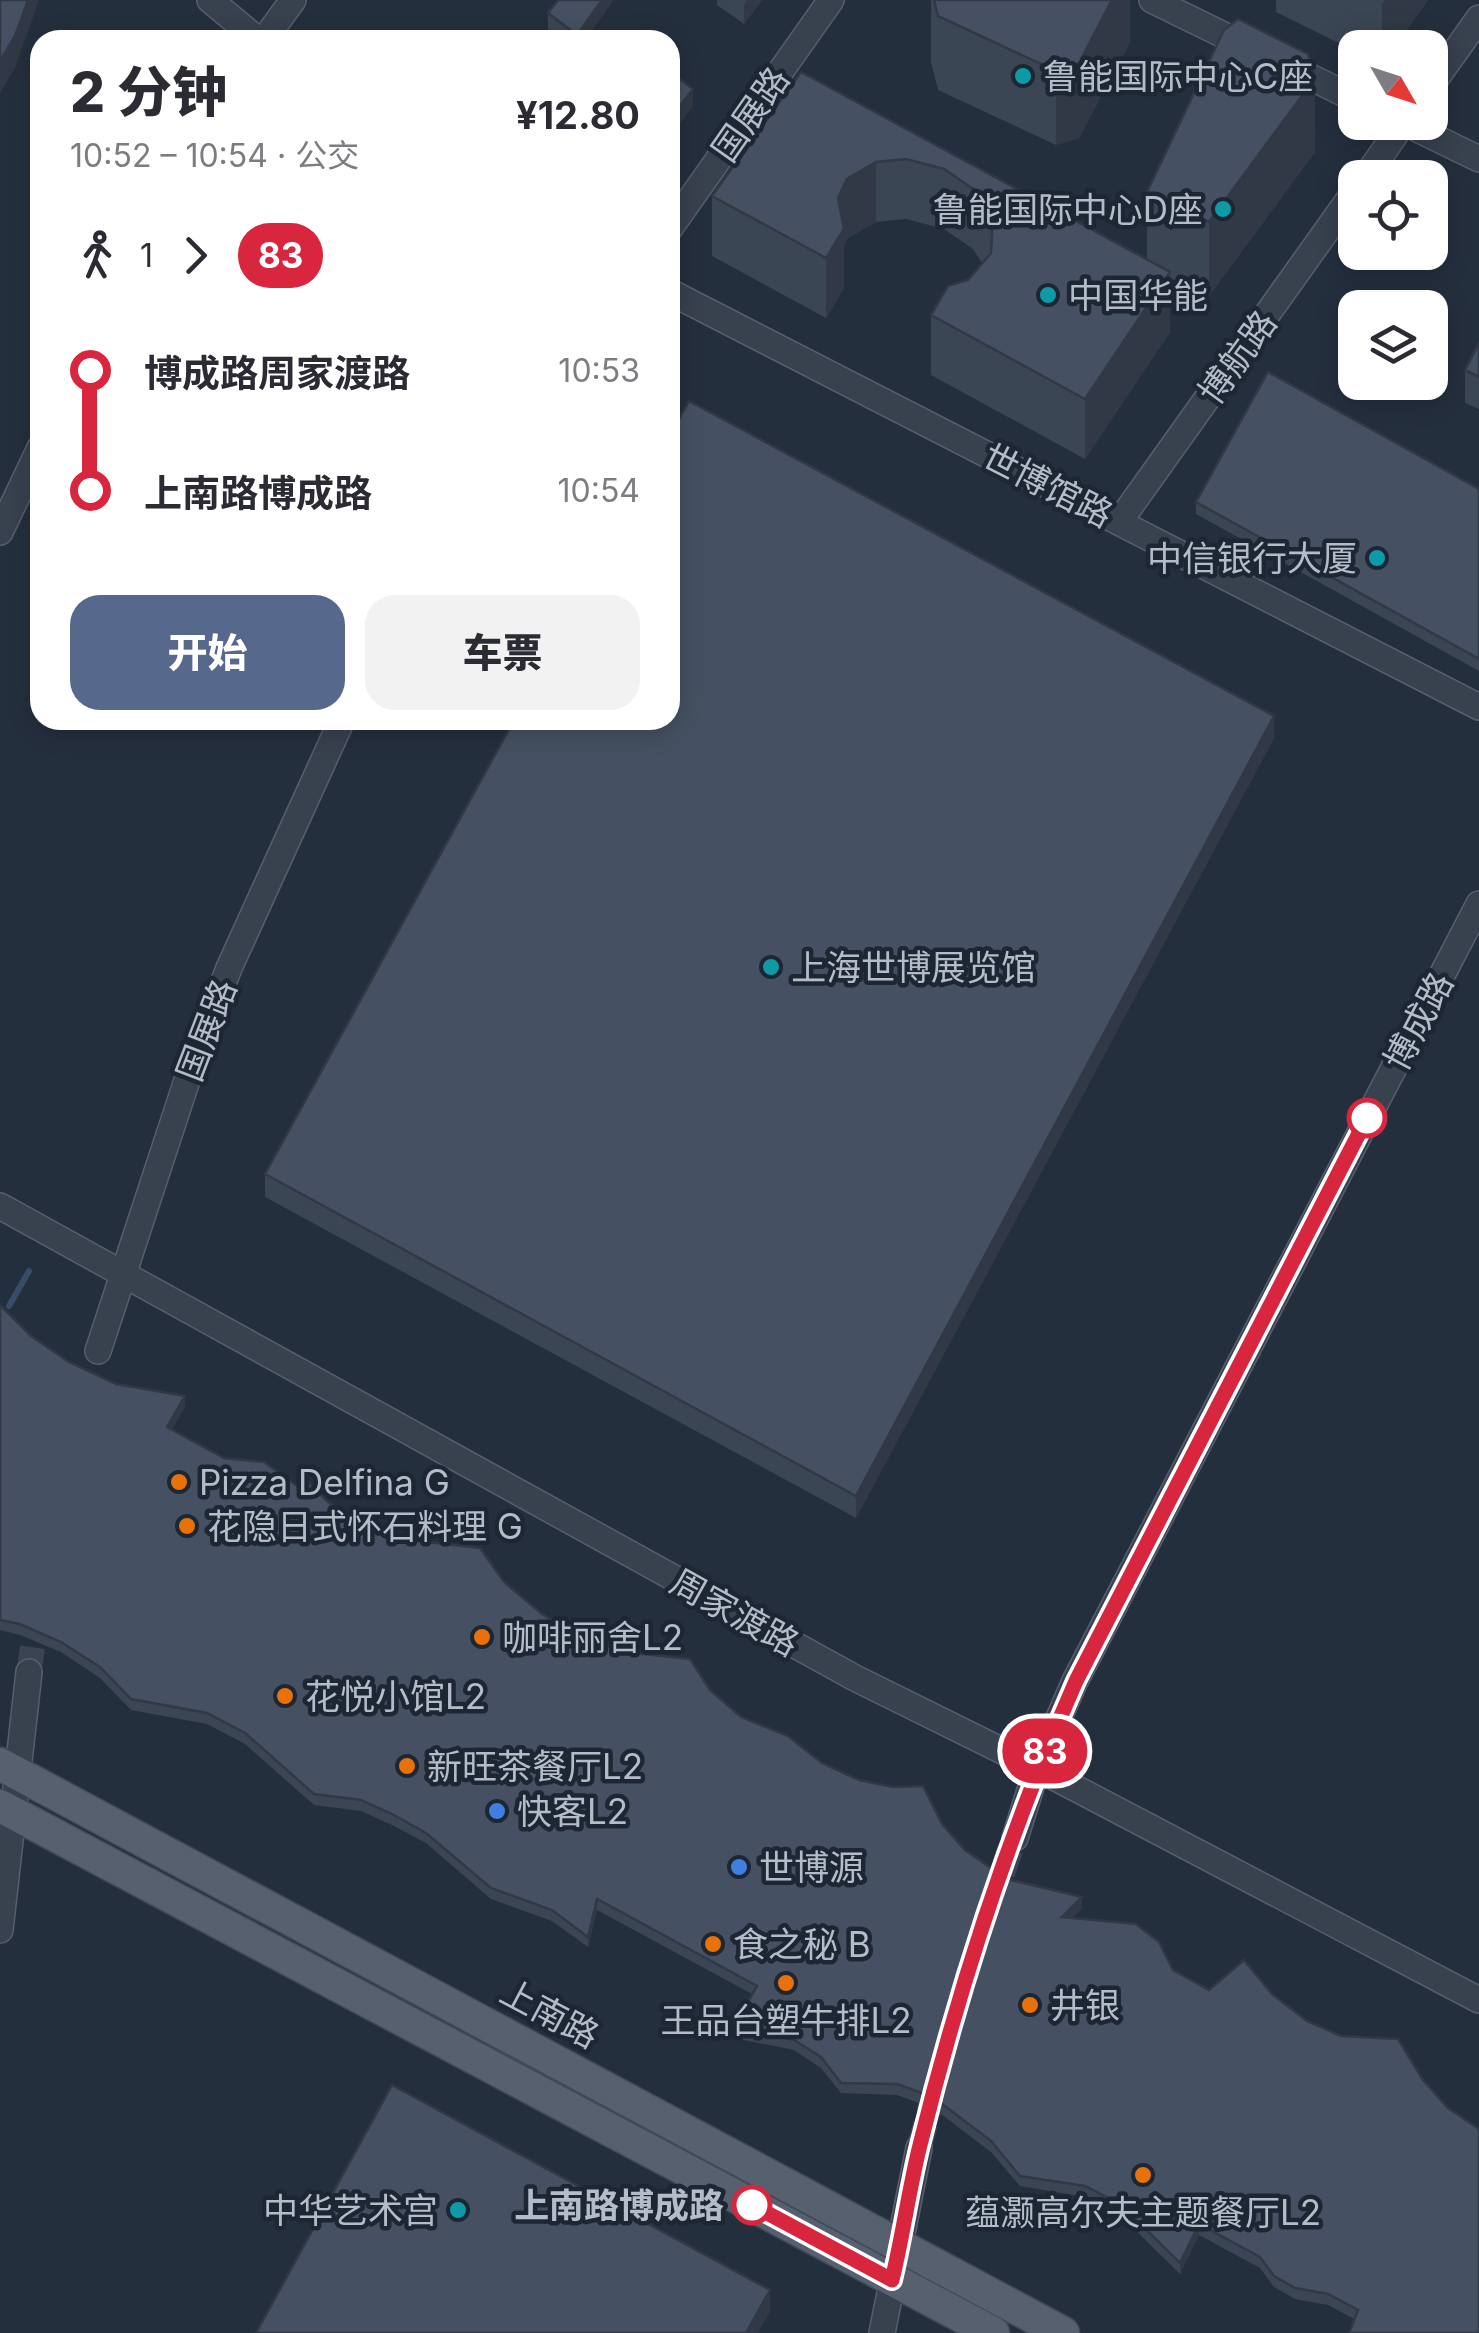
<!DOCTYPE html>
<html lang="zh">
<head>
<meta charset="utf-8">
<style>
	:root { --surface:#fff; --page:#f2f2f3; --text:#2b2b33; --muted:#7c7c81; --accent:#56698c }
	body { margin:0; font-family:Inter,"Noto Sans SC",sans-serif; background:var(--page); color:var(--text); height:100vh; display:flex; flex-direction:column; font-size:38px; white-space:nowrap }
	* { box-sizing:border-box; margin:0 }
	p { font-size:32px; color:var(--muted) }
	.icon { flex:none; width:55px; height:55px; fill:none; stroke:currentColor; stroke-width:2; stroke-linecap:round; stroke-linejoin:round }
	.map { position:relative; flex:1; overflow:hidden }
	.side { position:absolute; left:30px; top:30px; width:650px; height:700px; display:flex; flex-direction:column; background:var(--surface); border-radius:30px; box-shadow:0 5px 25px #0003 }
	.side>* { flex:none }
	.badge { padding:0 20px; border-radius:32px; font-size:35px; line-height:65px }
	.needle { width:65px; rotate:129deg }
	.fabs { position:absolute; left:1338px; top:30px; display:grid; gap:20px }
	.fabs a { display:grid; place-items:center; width:110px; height:110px; border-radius:20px; background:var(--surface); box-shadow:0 5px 25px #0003; font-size:50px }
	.map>.badge { position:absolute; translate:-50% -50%; box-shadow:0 0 0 5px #fff }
	.legs { display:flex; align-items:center; gap:15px; height:110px; padding:0 40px; font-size:32px }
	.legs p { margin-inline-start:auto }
	.head { display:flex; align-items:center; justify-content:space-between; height:170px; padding:0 40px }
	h1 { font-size:55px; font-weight:800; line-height:75px }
	.cta { display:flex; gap:20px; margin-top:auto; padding:20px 40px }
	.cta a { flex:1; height:115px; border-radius:30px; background:var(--accent); color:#fff; font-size:40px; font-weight:800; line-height:115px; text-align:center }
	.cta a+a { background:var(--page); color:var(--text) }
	ul { padding:0 40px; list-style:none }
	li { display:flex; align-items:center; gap:35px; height:120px; font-size:38px }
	li i { display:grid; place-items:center; width:15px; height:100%; margin:0 12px; background:currentColor }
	li i::after { content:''; width:25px; height:25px; margin:-12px; border:8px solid; border-radius:50%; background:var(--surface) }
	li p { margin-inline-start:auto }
	li:first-child i { background:linear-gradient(#0000 50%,currentColor 0) }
	li:last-child i { background:linear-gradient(currentColor 50%,#0000 0) }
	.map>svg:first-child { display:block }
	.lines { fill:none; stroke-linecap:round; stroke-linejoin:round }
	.stream { stroke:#394c67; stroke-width:6 }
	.minor-tunnel { stroke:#3a4453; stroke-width:25; stroke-dasharray:25 12; stroke-linecap:butt }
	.minor-casing { stroke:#565f6c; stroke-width:28 }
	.major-casing { stroke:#414a57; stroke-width:35 }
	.minor { stroke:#38414e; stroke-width:25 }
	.major { stroke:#56606e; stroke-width:32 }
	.wall { fill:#3b4654 }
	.shaded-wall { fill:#303945 }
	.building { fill:#455162; stroke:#303945; stroke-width:2.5 }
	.line-1-casing { stroke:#fff; stroke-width:22 }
	.line-1 { stroke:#d7263d; stroke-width:15 }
	.culture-dot { fill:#0f9aa8; stroke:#1d2633; stroke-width:4 }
	.stop-1-dot { fill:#fff; stroke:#d7263d; stroke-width:5 }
	.food-dot { fill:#e8710a; stroke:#1d2633; stroke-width:4 }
	.shop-dot { fill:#3f7fe0; stroke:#1d2633; stroke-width:4 }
	.labels { text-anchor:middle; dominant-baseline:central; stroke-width:9; stroke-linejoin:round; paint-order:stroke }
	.poi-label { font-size:35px; fill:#b4bcc9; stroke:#1d2633; text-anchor:start }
	.street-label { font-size:35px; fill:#b4bcc9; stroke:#1d2633 }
	.stop-label { font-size:35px; font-weight:bold; fill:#b4bcc9; stroke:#1d2633; text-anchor:end }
</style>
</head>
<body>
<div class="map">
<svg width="1479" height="2333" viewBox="0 0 1479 2333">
	<rect width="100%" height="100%" fill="#242f3e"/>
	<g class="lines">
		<path class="stream" d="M9,1306L29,1271"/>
		<path class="minor-tunnel" d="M29,1672L38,1608
			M990,1908L1015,1838
			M919,2148L939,2075"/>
		<defs>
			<path id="minor" d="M210,0L258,40
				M1152,0L1252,49
				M264,40L293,0
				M1288,66L1355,99
				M1430,87L1479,18
				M1403,122L1479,159
				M1365,178L1404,122
				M670,228L831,0
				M670,292L1479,707
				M1119,522L1355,191
				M0,532L40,448
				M0,1206L855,1678L1037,1768L1479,2000
				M98,1351L193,1062L229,968L342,720
				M1015,1838L1037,1768L1075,1681L1479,904
				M0,1930L29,1672
				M882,2333L919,2148"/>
			<path id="major" d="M0,1764L1063,2333
				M0,1806L993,2333"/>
		</defs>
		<use href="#minor" class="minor-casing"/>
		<use href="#major" class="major-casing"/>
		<use href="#minor" class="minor"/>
		<use href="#major" class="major"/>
	</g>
	<path class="wall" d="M717,0H762L744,24L717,5Z
		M931,0H1130V42L1079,138L1056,145L938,90L931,62Z
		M1276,0H1428L1394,48H1355V51L1276,12Z
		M548,13L585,40H561L548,30Z
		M801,72L1147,260V192L1315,152L1209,296L1170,278V332L1085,459L931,375V315L968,280L982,263L973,249L944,229L906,219L876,222L847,239L844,246V288L826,318L712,256V196Z
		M1479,343V409L1465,403V370Z
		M1479,489V671L1196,514V502Z
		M1274,738L856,1518L265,1197V1174Z
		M0,1305L31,1336L69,1362L116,1384L185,1407L172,1429L224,1458L299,1487V1473L328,1502L362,1523L504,1582L542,1614L580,1637L710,1690L741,1717L822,1763L942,1824L965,1850L1007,1879L1082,1908L1072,1918L1209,1990L1272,1994L1307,2021L1423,2080L1354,2319L1328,2305L1295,2299L1274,2287L1260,2268L1199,2235L1180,2274L1120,2215L1085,2197L1020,2186L991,2152L933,2108L897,2095L841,2093L821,2068L794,2050L734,2038V2027L752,1994L597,1910L588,1947L552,1921L491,1899L426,1843L392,1825L361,1811L314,1805L245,1744L207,1724L131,1710L100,1678L61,1652L20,1635L0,1630Z"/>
	<path class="shaded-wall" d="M28,0H39L15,68L0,93V61Z
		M602,0H614L585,40H577V35Z
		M747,0H762L744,24V5Z
		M1112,0H1130V42L1079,138L1056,145V71Z
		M1385,0H1428L1394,48H1382V4Z
		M1315,78V152L1209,296V222Z
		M693,89V106L670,136V119Z
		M876,162V222L847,239L844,246V288L826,318V258L838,198L847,179Z
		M1170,272V332L1085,459V399Z
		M1274,716V738L856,1518V1496Z
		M185,1396V1407L167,1438V1427Z
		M1082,1897V1908L1062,1928V1917Z
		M597,1899V1910L588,1947V1937Z
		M1199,2224V2235L1180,2274V2263Z
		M770,2290V2312L758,2333H746Z"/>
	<path class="building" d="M0,0H28L15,36L0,61Z
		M558,0H602L577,35L548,13Z
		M934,0H1112L1079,63L1056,71L938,16Z
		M1238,19L1308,54L1315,78L1209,222L1147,192L1224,30Z
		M670,71L693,89L670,119Z
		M801,72L1170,272L1085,399L931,315L948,286L968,280L991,253L993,217L973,189L944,169L906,159L876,162L847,179L838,198L844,229L826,258L712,196Z
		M1479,343V377L1465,370Z
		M1268,372L1479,489V659L1196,502Z
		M689,401L1274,716L856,1496L265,1174L514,720H670V435Z
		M0,1305L31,1336L69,1362L116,1384L185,1396L167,1427L224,1458L264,1462L300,1488L299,1473L328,1502L362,1523L409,1540L480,1548L504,1582L542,1614L580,1637L624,1652L690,1659L710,1690L741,1717L788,1736L822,1763L859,1780L893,1787L923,1786L942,1824L965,1850L1007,1879L1082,1897L1062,1917L1136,1924L1159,1942L1173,1970L1209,1990L1244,1960L1272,1994L1307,2021L1341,2036L1398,2039L1423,2080L1448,2108L1479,2129V2333H1349L1358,2310L1328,2294L1295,2288L1274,2276L1260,2257L1199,2224L1180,2263L1120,2204L1085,2186L1020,2176L991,2141L933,2097L897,2084L841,2083L821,2057L794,2040L734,2027L757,1986L597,1899L588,1937L552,1910L491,1888L426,1833L392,1814L361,1800L314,1794L245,1733L207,1713L131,1699L100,1667L61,1642L20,1624L0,1620Z
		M392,2085L770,2290L746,2333H256Z"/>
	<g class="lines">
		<defs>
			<path id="line-1" d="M752,2205L892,2280C903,2235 909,2189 920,2145C959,1987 1010,1830 1076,1681L1367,1118"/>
		</defs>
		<use href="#line-1" class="line-1-casing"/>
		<use href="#line-1" class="line-1"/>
	</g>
	<g class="culture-dot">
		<circle cx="1023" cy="76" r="10"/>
		<circle cx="1223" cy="209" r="10"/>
		<circle cx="1048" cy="295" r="10"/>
		<circle cx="1377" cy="558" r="10"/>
		<circle cx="771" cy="967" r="10"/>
		<circle cx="458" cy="2210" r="10"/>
	</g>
	<g class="stop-1-dot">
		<circle cx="1367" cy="1118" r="18"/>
		<circle cx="752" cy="2205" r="18"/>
	</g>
	<g class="food-dot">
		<circle cx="179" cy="1482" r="10"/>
		<circle cx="187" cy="1526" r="10"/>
		<circle cx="482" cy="1637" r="10"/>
		<circle cx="285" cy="1696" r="10"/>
		<circle cx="407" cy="1766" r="10"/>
		<circle cx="713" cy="1944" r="10"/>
		<circle cx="786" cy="1983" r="10"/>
		<circle cx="1030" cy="2005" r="10"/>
		<circle cx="1143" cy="2175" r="10"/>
	</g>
	<g class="shop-dot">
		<circle cx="497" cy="1811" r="10"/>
		<circle cx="739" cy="1867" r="10"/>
	</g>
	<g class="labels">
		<g class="poi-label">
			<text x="1043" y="76">鲁能国际中心C座</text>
			<text x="1203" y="209" text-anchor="end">鲁能国际中心D座</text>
			<text x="1068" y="295">中国华能</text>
			<text x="1357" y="558" text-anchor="end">中信银行大厦</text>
			<text x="791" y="967">上海世博展览馆</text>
			<text x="199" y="1482">Pizza Delfina G</text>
			<text x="207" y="1526">花隐日式怀石料理 G</text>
			<text x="502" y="1637">咖啡丽舍L2</text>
			<text x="305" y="1696">花悦小馆L2</text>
			<text x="427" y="1766">新旺茶餐厅L2</text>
			<text x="517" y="1811">快客L2</text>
			<text x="759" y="1867">世博源</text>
			<text x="733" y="1944">食之秘 B</text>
			<text x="1050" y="2005">井银</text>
			<text x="786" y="2020" text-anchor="middle">王品台塑牛排L2</text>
			<text x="438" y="2210" text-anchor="end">中华艺术宫</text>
			<text x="1143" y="2212" text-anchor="middle">蕴灏高尔夫主题餐厅L2</text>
		</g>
		<g class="street-label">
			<text transform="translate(750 114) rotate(-55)">国展路</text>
			<text transform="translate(1237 357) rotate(-54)">博航路</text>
			<text transform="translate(1048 485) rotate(27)">世博馆路</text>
			<text transform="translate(1418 1021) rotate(-62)">博成路</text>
			<text transform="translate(206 1030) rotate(-69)">国展路</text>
			<text transform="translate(735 1612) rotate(29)">周家渡路</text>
			<text transform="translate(550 2013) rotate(28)">上南路</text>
		</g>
		<g class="stop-label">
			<text x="724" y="2205">上南路博成路</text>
		</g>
	</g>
</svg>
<div class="fabs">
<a><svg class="needle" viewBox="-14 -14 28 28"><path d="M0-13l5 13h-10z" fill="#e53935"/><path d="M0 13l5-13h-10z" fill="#7c7c81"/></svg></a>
<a><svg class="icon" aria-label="locate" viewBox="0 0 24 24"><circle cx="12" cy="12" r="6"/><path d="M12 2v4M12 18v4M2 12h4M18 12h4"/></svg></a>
<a><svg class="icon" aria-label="layers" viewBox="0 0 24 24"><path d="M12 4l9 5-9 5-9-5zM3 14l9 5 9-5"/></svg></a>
</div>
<b class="badge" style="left:1045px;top:1751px;background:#d7263d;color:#fff">83</b>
<section class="side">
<div class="head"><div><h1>2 分钟</h1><p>10:52 – 10:54 · 公交</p></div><b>¥12.80</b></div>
<div class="legs"><svg class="icon" aria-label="walk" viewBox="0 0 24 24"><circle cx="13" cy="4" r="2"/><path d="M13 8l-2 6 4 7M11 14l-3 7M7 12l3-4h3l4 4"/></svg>1<svg class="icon" aria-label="forward" viewBox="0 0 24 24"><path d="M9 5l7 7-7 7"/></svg><b class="badge" style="background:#d7263d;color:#fff">83</b></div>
<ul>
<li><i style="color:#d7263d"></i><b>博成路周家渡路</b><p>10:53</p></li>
<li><i style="color:#d7263d"></i><b>上南路博成路</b><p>10:54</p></li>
</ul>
<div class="cta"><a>开始</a><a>车票</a></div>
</section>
</div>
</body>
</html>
